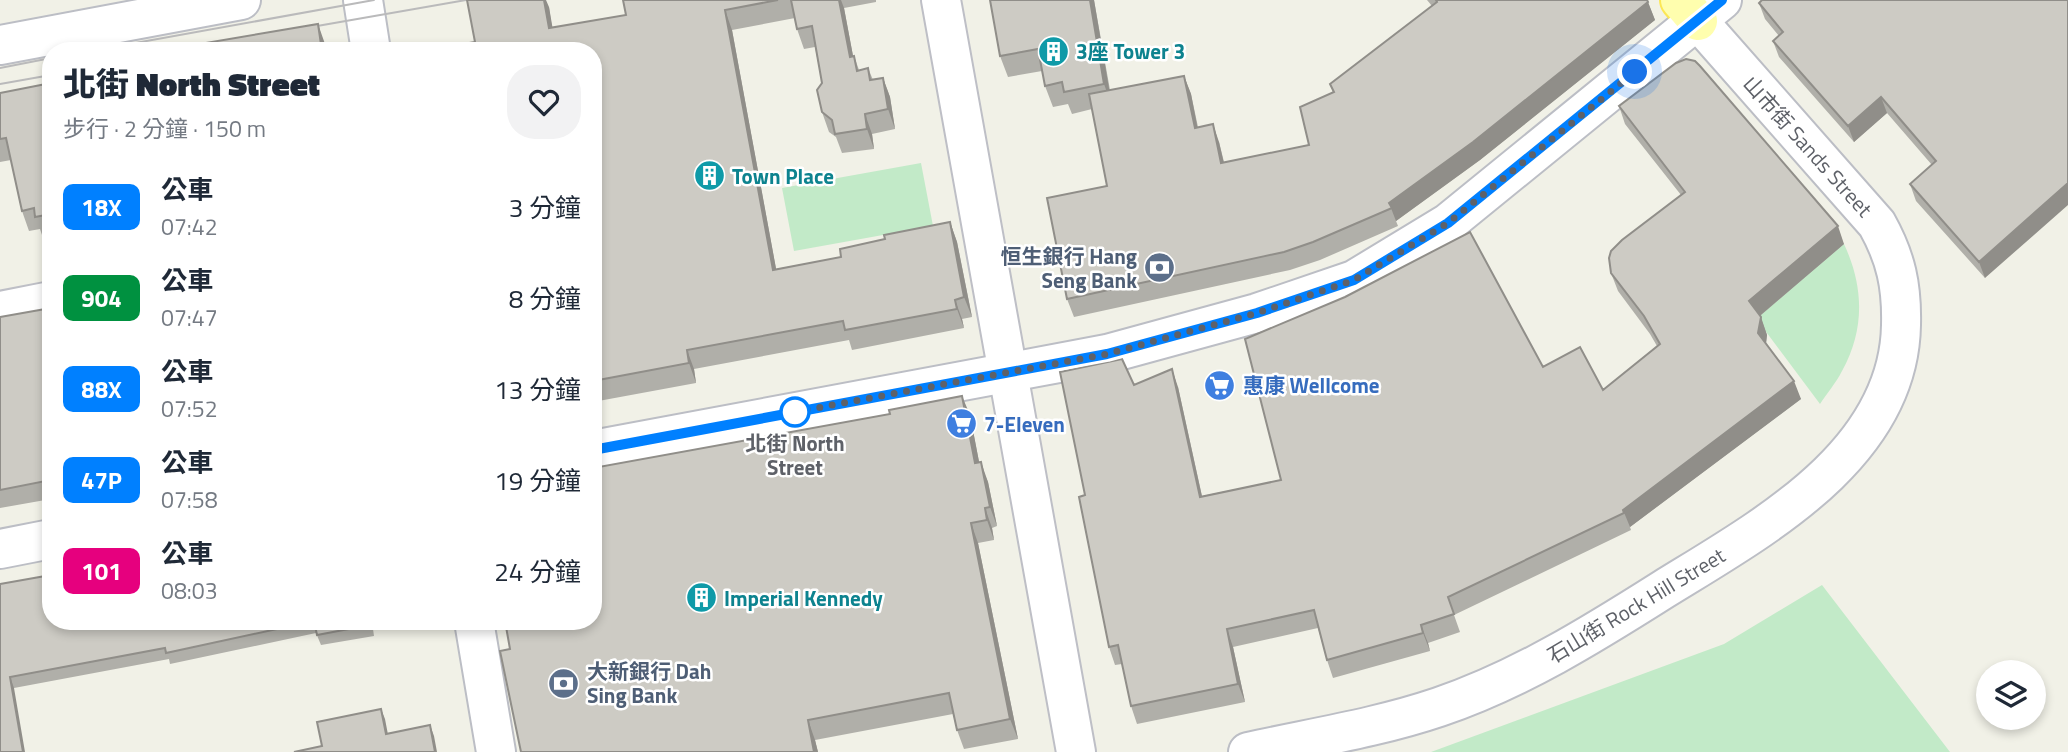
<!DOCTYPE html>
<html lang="zh-TW">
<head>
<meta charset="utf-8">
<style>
	:root { --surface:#fff; --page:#f2f2f3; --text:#1f2937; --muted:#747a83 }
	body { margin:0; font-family:"Titillium Web","Noto Sans TC",sans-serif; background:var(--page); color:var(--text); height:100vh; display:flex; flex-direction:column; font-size:26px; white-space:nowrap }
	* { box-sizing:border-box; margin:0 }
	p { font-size:23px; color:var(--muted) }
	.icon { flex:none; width:38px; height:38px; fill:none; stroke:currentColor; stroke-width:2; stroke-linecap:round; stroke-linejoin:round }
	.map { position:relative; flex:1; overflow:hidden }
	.drawer { position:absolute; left:42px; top:42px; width:560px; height:588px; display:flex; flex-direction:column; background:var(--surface); border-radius:28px; box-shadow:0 4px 10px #0003 }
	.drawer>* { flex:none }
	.badge { padding:0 14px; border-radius:10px; font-size:24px; line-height:46px }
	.tools { position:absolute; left:1976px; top:660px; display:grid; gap:14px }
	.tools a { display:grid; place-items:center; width:70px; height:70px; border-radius:50%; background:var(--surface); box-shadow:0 4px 10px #0003; font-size:35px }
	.you { position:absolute; width:35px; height:35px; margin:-18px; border:5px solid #fff; border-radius:50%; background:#1a73e8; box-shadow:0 0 0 10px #1a73e833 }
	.map>.badge { position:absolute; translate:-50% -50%; box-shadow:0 0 0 4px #fff }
	.round { display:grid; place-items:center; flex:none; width:74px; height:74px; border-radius:28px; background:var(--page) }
	.summary { display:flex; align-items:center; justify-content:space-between; height:119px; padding:0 21px }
	h1 { font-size:33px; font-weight:800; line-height:52px }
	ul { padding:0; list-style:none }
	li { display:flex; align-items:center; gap:21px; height:91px; padding:0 21px }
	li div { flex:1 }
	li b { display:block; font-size:26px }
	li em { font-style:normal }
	li .badge { min-width:77px; font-weight:700; text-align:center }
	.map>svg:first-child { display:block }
	.green { fill:#c2eac8 }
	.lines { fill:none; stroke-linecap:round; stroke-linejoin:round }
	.minor-casing { stroke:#bebfc6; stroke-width:42 }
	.secondary-casing { stroke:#bcbec5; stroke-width:42 }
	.primary-casing { stroke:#fce755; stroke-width:42 }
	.minor { stroke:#fff; stroke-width:38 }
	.secondary { stroke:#fff; stroke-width:38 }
	.primary { stroke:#fffeae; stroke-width:38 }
	.tram { stroke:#bababb; stroke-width:2 }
	.wall { fill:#b0afa9 }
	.shaded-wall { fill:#908e89 }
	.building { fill:#cdcbc4; stroke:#908e89; stroke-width:2 }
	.line-casing { stroke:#fff; stroke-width:16 }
	.line { stroke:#0080ff; stroke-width:10 }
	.walk { stroke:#5e6168; stroke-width:7; stroke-dasharray:0 12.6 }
	.stop-dot { fill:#fff; stroke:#0080ff; stroke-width:3.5 }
	.labels { text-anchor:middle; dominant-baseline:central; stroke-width:5; stroke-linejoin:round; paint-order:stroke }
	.culture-label { font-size:21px; font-weight:bold; fill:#0d838f; stroke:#fff; text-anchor:start }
	.street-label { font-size:21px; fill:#5e6168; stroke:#fff }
	.service-label { font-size:21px; font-weight:bold; fill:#4e5e75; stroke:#fff; text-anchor:end }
	.shop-label { font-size:21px; font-weight:bold; fill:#366cbe; stroke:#fff; text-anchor:start }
	.stop-label { font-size:21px; font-weight:bold; fill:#5e6168; stroke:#fff }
</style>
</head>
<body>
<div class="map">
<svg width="2068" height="752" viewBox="0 0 2068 752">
	<rect width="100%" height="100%" fill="#f1f1e7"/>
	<path class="green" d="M921,163L933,226L794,251L782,188Z
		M1844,244C1864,287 1865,329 1842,371C1836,383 1827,393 1820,404L1755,317Z
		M1822,585L1950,752H1431L1724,644Z"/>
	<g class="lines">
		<defs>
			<path id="minor" d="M941,0L1076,752
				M0,311L51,301"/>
			<path id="secondary" d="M363,0L371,51
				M0,45L241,0
				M593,450L1107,354L1257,313L1354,280L1448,223L1722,0
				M0,549L51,539
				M474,621L496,752
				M1248,752C1311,738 1377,728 1439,707C1519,680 1593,634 1664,589C1761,529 1899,455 1901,325C1902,286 1896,258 1877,224L1698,21"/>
			<path id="primary" d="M1680,0L1698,21"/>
		</defs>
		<use href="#minor" class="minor-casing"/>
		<use href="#secondary" class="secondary-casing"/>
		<use href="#primary" class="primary-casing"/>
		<use href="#minor" class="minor"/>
		<use href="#secondary" class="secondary"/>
		<use href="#primary" class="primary"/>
		<path class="tram" d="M300,29L466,0
			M91,51L374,0
			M0,68L51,58
			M0,84L51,75"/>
	</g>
	<path class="wall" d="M623,0H876V2L844,8L853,56H854L859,70L868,68L873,80L883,78L890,97L895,129L872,134L874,149L842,153L836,137L829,132L822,112V83L815,47L804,49L797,29L795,18L732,30L776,269L841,257L885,239L950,222L957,242L972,317L962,319L964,328L852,350L849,340L694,369L696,383L593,402V51L475,42L549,7L552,28L626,15Z
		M1094,0L1110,90L1184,76L1191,94L1198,127L1219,142L1224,162L1309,145L1333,92L1330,84L1432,6L1427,0H1647L1655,20L1480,160L1396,221L1398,226L1320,260L1290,270L1074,317L1067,299L1107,186L1092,109L1072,114L1068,104L1053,107L1045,86L1042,71L1008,77L1000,56Z
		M2068,0L1985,278L1916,201L1910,184L1932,165L1887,113L1854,142L1779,57L1773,41L1779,36L1765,19L1759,3Z
		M51,83V236L43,238L40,229L29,231L22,211L11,160L0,162V93Z
		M1619,106L1844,244L1760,316L1767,335L1766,344L1801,399L1630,527L1631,530L1454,615L1460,632L1428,643L1430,651L1333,678L1327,660L1318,628L1233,647L1245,702L1137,724L1131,706L1122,664L1115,665L1109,647L1085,495L1134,385L1178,387L1202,496L1281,480L1543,367L1603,390L1657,346L1650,334L1618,291L1611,273L1681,195L1625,124Z
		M51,308V499L0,508V317Z
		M970,415L979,462L988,482L997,526L992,528L994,540L978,543L1018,739L964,749L957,730L953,714L815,740L818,752H521L510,649Z
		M0,584L51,621L410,622L373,629L374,636L321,645L316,633L170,664L169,659L14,688L0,752Z"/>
	<path class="shaded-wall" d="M544,0H546L549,7L556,48L549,28Z
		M839,0H841L844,8L857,77L850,57Z
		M1090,0H1094L1112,106L1104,84Z
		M1648,2L1655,20L1480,160L1396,221L1389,203Z
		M725,10L732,30L780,290L773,270Z
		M318,24L325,44L326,51H322Z
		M1184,76L1191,94L1201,146L1195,128Z
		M883,78L890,97L895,129L888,109Z
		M1881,97L1887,113L1854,142L1848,126Z
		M865,114L872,134L874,149L867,129Z
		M1213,124L1219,142L1228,181L1221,163Z
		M2068,183V205L1985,278L1979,262Z
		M950,222L957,242L972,317L964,297Z
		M1838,226L1844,244L1756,319L1749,301Z
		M955,300L962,319L964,328L957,309Z
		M1761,317L1767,335L1765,351L1758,333Z
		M687,350L694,369L696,383L689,363Z
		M1172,369L1178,387L1206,515L1200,497Z
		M1794,381L1801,399L1630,527L1623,510Z
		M962,396L970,415L983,482L975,463Z
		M981,462L988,482L997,526L990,507Z
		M985,508L992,528L994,540L987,520Z
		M971,523L978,543L1018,739L1010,719Z
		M1421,625L1428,643L1430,651L1423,633Z
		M1227,629L1233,647L1245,702L1238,684Z
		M10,677L14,688L25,752H23Z
		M381,709L385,719L390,745L386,734Z
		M808,720L815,740L818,752H814Z
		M430,725L434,736L437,752H435Z"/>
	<path class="building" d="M467,0H544L549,28L626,15L623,0H778L725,10L773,270L841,257L840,249L885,239L884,235L950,222L964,297L955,300L957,309L845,330L843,321L687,350L689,363L593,381V51H447L446,47L475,42Z
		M791,0H839L850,57L854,56L857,71L868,68L870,80L883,78L888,109L865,114L867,129L835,134L832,120L822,112L817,90L822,83L812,26L797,29Z
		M990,0H1090L1104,84L1064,92L1062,82L1045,86L1038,49L1000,56Z
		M1436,0H1647L1648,2L1473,142L1389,203L1392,208L1313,242L1284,252L1067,299L1047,198L1107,186L1089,94L1184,76L1195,128L1213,124L1221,163L1309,145L1300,107L1334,92L1330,84L1437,2Z
		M1762,0H2068V183L1979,262L1910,184L1936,161L1881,97L1848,126L1773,41L1783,32L1759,3Z
		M318,24L322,51H170V49Z
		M1686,59L1695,61L1700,66L1838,226L1749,301L1761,317L1758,333L1794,381L1623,510L1624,513L1448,597L1454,614L1421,625L1423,633L1327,660L1314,610L1227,629L1238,684L1131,706L1118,645L1109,647L1079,497L1085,495L1060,372L1122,359L1134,385L1172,369L1200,497L1281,480L1245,339L1345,297L1470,232L1543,367L1580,347L1603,390L1660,344L1644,316L1611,273L1609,258L1611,251L1622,240L1685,192L1619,106L1676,63Z
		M51,83V214L35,217L34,208L22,211L6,138L0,139V93Z
		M51,308V480L0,490V317Z
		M962,396L975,463L981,462L990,507L985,508L987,520L971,523L1010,719L957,730L949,693L808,720L814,752H521L500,651L510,649L505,621H593V468L890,414L889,410Z
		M51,575V621H369L370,625L317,635L314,621L166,653L165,648L10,677L23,752H0V584Z
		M381,709L386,734L430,725L435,752H294L322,746L317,722Z"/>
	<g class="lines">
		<defs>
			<path id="line" d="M593,450L1107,354L1257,313L1354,280L1448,223L1722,0"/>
		</defs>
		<use href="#line" class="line-casing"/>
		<use href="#line" class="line"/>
		<path class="walk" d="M795,412L1107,354L1257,313L1354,280L1448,223L1635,72"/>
	</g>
	<defs>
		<symbol id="building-disc" viewBox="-11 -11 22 22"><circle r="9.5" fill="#0f9aa8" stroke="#fff"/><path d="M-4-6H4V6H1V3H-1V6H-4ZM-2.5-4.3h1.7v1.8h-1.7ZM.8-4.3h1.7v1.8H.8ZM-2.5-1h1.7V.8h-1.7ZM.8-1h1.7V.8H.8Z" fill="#fff"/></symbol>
		<symbol id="bank-disc" viewBox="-11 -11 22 22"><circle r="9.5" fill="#5c6f8a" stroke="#fff"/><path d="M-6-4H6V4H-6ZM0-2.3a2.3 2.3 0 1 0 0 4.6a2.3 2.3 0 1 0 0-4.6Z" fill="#fff"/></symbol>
		<symbol id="supermarket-disc" viewBox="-11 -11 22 22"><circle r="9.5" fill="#3f7fe0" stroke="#fff"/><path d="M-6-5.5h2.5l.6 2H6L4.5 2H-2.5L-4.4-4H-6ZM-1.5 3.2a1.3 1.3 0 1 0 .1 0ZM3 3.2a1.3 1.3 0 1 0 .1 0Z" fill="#fff"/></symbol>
	</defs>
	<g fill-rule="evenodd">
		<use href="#building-disc" x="1036" y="34" width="35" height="35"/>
		<use href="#building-disc" x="692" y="158" width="35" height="35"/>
		<use href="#bank-disc" x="1142" y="250" width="35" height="35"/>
		<use href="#supermarket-disc" x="1202" y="368" width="35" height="35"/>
		<use href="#supermarket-disc" x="944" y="406" width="35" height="35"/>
		<use href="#building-disc" x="684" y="580" width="35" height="35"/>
		<use href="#bank-disc" x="546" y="666" width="35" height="35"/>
	</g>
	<circle class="stop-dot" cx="795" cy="412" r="14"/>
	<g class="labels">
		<g class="culture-label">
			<text x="1076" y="51">3座 Tower 3</text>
			<text x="732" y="176">Town Place</text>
			<text x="724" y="598">Imperial Kennedy</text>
		</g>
		<g class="street-label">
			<text transform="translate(1808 146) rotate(48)">山市街 Sands Street</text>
			<text transform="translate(1636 605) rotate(-31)">石山街 Rock Hill Street</text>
		</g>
		<g class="service-label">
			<text x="1137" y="256">恒生銀行 Hang<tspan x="1137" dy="24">Seng Bank</tspan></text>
			<text x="587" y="671" text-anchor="start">大新銀行 Dah<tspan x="587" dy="24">Sing Bank</tspan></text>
		</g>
		<g class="shop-label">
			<text x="1243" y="385">惠康 Wellcome</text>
			<text x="984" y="424">7-Eleven</text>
		</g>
		<g class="stop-label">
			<text x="795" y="443">北街 North<tspan x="795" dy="24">Street</tspan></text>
		</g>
	</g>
</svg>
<div class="tools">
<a><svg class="icon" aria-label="layers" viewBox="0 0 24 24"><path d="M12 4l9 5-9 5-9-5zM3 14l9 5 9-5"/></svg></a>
</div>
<div class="you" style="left:1635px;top:72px"></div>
<section class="drawer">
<div class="summary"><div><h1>北街 North Street</h1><p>步行 · 2 分鐘 · 150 m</p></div><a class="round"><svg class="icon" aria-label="heart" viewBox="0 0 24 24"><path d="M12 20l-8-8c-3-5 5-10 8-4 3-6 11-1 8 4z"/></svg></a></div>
<ul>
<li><span class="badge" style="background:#0080ff;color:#fff">18X</span><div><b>公車</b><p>07:42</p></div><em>3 分鐘</em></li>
<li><span class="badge" style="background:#009140;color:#fff">904</span><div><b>公車</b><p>07:47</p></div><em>8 分鐘</em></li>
<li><span class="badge" style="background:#0080ff;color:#fff">88X</span><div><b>公車</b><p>07:52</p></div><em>13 分鐘</em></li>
<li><span class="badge" style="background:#0080ff;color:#fff">47P</span><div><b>公車</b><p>07:58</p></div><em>19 分鐘</em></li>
<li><span class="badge" style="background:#e6007e;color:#fff">101</span><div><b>公車</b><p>08:03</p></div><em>24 分鐘</em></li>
</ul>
</section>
</div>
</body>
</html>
